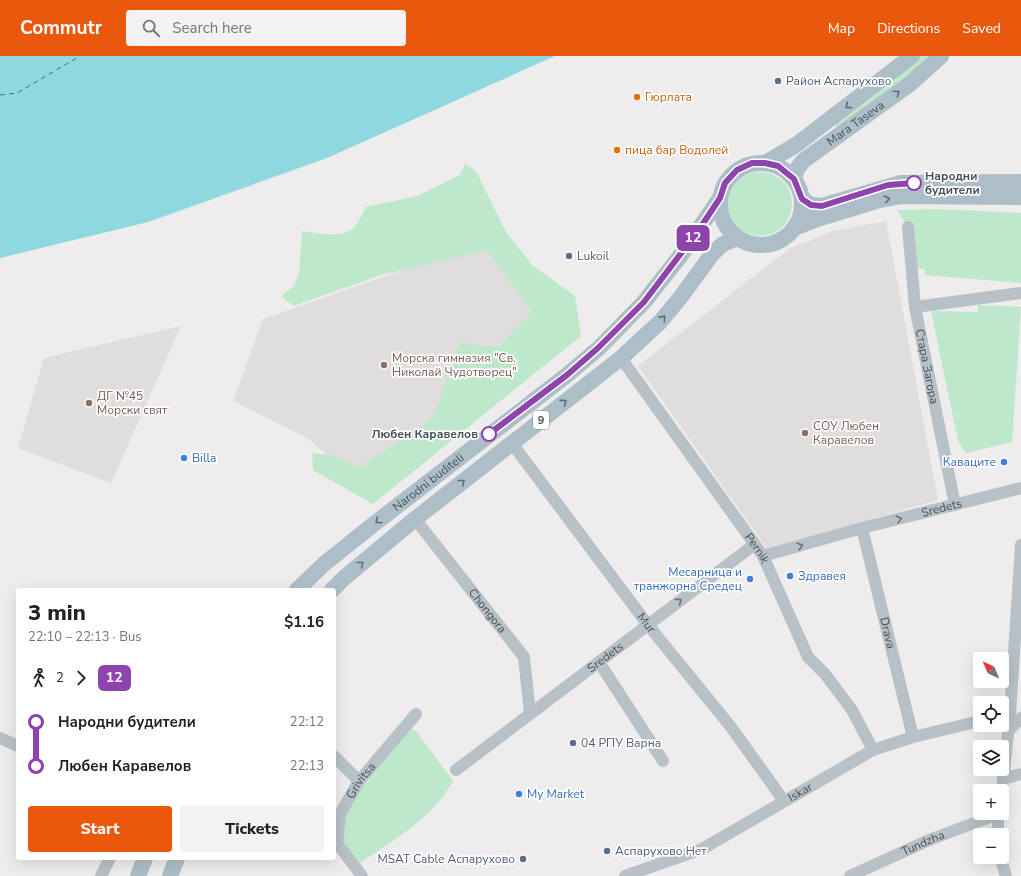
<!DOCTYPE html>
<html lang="en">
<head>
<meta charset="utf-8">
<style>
	:root { --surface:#fff; --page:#f2f2f2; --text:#222; --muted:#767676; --accent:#ea580c }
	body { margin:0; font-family:"Nunito Sans",sans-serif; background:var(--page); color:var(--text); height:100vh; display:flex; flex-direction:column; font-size:15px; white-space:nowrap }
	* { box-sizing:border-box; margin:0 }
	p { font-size:13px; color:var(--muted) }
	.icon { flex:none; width:22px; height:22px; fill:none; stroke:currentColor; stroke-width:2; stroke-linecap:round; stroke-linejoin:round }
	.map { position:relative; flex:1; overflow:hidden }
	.side { position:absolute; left:16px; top:532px; width:320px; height:272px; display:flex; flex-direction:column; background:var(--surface); border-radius:4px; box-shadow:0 4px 16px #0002 }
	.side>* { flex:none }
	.badge { padding:0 8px; border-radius:6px; font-size:14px; line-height:26px }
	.needle { width:26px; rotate:316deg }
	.fabs { position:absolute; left:973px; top:596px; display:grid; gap:8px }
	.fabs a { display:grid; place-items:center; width:36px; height:36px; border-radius:4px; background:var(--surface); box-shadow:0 4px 16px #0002; font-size:20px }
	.map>.badge { position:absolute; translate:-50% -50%; box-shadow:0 0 0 2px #fff }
	.legs { display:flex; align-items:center; gap:6px; height:44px; padding:0 12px; font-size:13px }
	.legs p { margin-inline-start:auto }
	.overview { display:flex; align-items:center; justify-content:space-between; height:68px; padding:0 12px }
	h1 { font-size:22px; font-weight:800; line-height:30px }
	.primary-button { display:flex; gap:8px; margin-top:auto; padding:8px 12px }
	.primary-button a { flex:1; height:46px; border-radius:4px; background:var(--accent); color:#fff; font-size:16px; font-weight:800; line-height:46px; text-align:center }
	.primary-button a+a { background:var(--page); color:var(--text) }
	ul { padding:0 12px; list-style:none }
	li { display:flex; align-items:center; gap:14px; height:44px; font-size:15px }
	li i { display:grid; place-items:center; width:6px; height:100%; margin:0 5px; background:currentColor }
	li i::after { content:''; width:10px; height:10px; margin:-5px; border:3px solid; border-radius:50%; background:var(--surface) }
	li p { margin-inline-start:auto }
	li:first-child i { background:linear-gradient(#0000 50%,currentColor 0) }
	li:last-child i { background:linear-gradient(currentColor 50%,#0000 0) }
	header { display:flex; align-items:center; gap:24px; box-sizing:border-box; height:56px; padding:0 20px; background:var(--accent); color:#fff }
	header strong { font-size:19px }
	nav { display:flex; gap:22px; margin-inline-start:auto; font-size:14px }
	.search { width:280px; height:36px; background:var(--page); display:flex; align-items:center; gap:10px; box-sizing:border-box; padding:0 14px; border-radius:4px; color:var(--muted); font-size:15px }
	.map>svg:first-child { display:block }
	.education { fill:#dfdddd }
	.green { fill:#bee8ca }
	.water { fill:#90d8e0 }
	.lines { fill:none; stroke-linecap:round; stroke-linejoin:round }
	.ferry { stroke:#1b828d; stroke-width:1; stroke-dasharray:5 4; stroke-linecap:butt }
	.minor { stroke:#b8c1c7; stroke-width:12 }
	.major { stroke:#aebec8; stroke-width:16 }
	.oneway { stroke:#606c73 }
	.oneway2 { stroke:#687379 }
	.line-1-casing { stroke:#fff; stroke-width:9 }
	.line-1 { stroke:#8e44ad; stroke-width:6 }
	.service-dot { fill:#5c6f8a; stroke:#fff; stroke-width:1.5 }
	.food-dot { fill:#e8710a; stroke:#fff; stroke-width:1.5 }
	.stop-1-dot { fill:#fff; stroke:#8e44ad; stroke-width:2 }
	.education-dot { fill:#8d6e63; stroke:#fff; stroke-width:1.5 }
	.shop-dot { fill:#3f7fe0; stroke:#fff; stroke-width:1.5 }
	.labels { text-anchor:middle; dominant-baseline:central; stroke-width:3.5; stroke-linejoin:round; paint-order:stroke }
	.shield { fill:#fff; stroke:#7e8589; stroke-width:1 }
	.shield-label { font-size:11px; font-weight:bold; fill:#465157 }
	.service-label { font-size:12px; fill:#4e5e75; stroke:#fff; text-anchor:start }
	.food-label { font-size:12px; fill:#c56008; stroke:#fff; text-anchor:start }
	.street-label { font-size:12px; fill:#465157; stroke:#fff }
	.stop-label { font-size:12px; font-weight:bold; fill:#465157; stroke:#fff; text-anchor:start }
	.education-label { font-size:12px; fill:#785e54; stroke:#fff; text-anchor:start }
	.shop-label { font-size:12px; fill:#366cbe; stroke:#fff; text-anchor:start }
</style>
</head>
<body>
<header>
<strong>Commutr</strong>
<div class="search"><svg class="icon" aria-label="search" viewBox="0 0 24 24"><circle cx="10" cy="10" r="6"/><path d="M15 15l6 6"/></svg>Search here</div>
<nav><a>Map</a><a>Directions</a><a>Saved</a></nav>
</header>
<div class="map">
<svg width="1021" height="820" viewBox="0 0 1021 820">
	<rect width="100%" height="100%" fill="#eeecec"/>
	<path class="education" d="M886,165L938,444L767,493L638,310L789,193L833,175Z
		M503,179L570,273L362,429L307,382L233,345L263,263Z
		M181,270L111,427L18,392L44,302Z"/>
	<path class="green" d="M912,0H941L841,76L831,63Z
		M465,108L476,115L506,176L532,209L575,240L581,280L373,448L313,414L312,397L330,399L361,412L434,361L459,287L499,291L532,255L487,194L381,219L293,250L281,240L294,230L299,217L302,175C319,177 344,185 357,168C360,163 363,156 366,151L417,140L460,119Z
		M728 148a32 32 0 1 1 64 0a32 32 0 1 1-64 0Z
		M937,153L1021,157V227L925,219V213L911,212L908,171L897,154Z
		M978,249L1021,251L1012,386L966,397L958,385L931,255L978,256Z
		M412,673L417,676L453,725C432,763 395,783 360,807L342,784L345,760L352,745L407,675Z"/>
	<path class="water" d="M0,0H555L327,102L148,166L0,202Z"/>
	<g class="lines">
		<path class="ferry" d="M0,39L17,37L80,0"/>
		<g class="minor">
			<path id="s1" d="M908,171L915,251L955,449"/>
			<path d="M915,251L1021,237"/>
			<path id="s2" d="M621,302L763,500L808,601L825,618L852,654L873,694"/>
			<path id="s3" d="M511,386L648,569L731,671L784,745"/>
			<path id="s4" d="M415,463L524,601L530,658"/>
			<path id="s5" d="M862,472L913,681"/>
			<path id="s6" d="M763,500L862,472L1021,432"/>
			<path d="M599,606L663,705"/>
			<path d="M1008,675L1021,662"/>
			<path d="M0,682L18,690"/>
			<path d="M334,700L359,725"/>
			<path id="s7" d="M456,714L755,488"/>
			<path d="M1003,723L1021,718"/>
			<path d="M1002,735L1010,658L1021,489"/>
			<path d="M998,779V757"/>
			<path d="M1000,801L1006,820"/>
			<path d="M101,820L110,802"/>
			<path id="s8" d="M362,820L337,787L340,758L359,725L416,658"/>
			<path id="s9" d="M625,820L702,793L873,694L913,681L980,665"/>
			<path id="s10" d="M850,820L929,784L998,758"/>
		</g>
		<g class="major">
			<circle cx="761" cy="148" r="41"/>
			<path d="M765,107L796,89L912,0"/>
			<path id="s11" d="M794,123L797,113L803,105L910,28L941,0"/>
			<path d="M802,143L811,149L822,150L901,127L1021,126"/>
			<path d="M794,172L817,163L876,145L901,140L1021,141"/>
			<path id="s12" d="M297,534L324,508L374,468L567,319L599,292L644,246L681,199L720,142"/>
			<path d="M332,534L344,522L415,463L621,302L660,266L680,242L713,197L723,188L737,182"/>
			<path d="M138,820L145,802"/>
			<path d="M170,820L177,802"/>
		</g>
	</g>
	<defs><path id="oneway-chevron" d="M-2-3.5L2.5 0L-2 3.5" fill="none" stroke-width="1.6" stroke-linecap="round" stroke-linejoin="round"/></defs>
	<g class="oneway">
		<use href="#oneway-chevron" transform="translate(897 37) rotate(-35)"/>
		<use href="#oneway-chevron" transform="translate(848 50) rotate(143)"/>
		<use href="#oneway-chevron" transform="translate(887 143) rotate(-13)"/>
		<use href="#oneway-chevron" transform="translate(663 262) rotate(-48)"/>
		<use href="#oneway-chevron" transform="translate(564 346) rotate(-37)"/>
		<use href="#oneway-chevron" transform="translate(462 426) rotate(-39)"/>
		<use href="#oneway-chevron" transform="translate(378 465) rotate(143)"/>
		<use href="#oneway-chevron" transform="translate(361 508) rotate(-39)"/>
	</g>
	<g class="oneway2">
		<use href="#oneway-chevron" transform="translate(899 463) rotate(-14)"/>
		<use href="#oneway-chevron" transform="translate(800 490) rotate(-16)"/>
		<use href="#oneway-chevron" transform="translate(679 545) rotate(-37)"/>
	</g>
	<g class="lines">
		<defs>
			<path id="line-1" d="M489,378L567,319L598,292L644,246L698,175L720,142L725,127L737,114L752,107H765L778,110L794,123L802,143L811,149L822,150L888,129L914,127"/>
		</defs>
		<use href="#line-1" class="line-1-casing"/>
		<use href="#line-1" class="line-1"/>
	</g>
	<g class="service-dot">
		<circle cx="778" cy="25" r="4"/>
		<circle cx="569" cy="200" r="4"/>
		<circle cx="573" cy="687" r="4"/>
		<circle cx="607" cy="795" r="4"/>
		<circle cx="523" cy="803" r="4"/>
	</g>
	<g class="food-dot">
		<circle cx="637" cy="41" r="4"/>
		<circle cx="617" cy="94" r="4"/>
	</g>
	<g class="stop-1-dot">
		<circle cx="914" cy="127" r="7"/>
		<circle cx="489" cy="378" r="7"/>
	</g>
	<g class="education-dot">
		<circle cx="384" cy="309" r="4"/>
		<circle cx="89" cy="347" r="4"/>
		<circle cx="805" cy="377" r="4"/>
	</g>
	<g class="shop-dot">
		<circle cx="184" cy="402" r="4"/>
		<circle cx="1004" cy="406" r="4"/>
		<circle cx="790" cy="520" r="4"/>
		<circle cx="750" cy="523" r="4"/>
		<circle cx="519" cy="738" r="4"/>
	</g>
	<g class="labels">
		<rect class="shield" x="533" y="355" width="16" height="18" rx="3"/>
		<g class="shield-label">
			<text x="541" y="364">9</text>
		</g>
		<g class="service-label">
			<text x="786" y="25">Район Аспарухово</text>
			<text x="577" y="200">Lukoil</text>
			<text x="581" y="687">04 РПУ Варна</text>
			<text x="615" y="795">Аспарухово Нет</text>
			<text x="515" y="803" text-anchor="end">MSAT Cable Аспарухово</text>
		</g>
		<g class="food-label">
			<text x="645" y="41">Гюрлата</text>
			<text x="625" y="94">пица бар Водолей</text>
		</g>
		<g class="street-label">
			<text stroke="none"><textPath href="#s11" startOffset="85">Mara Taseva</textPath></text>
			<text stroke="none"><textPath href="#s1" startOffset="141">Стара Загора</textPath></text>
			<text stroke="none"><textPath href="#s12" startOffset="170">Narodni buditeli</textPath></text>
			<text stroke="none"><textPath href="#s6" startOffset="185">Sredets</textPath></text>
			<text stroke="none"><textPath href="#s2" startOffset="234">Pernik</textPath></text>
			<text stroke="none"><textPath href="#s4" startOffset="117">Chongora</textPath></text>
			<text stroke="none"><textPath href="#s3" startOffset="226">Mur</textPath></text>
			<text stroke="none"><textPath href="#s5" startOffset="108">Drava</textPath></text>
			<text stroke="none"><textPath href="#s7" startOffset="187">Sredets</textPath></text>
			<text stroke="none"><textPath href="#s8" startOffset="110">Grivitsa</textPath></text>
			<text stroke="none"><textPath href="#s9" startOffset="195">Iskar</textPath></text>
			<text stroke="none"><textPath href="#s10" startOffset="80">Tundzha</textPath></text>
		</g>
		<g class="stop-label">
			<text x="925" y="120">Народни<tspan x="925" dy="14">будители</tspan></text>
			<text x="478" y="378" text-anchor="end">Любен Каравелов</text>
		</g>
		<g class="education-label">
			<text x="392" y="302">Морска гимназия "Св.<tspan x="392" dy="14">Николай Чудотворец"</tspan></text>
			<text x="97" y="340">ДГ №45<tspan x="97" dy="14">Морски свят</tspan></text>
			<text x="813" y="370">СОУ Любен<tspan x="813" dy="14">Каравелов</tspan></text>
		</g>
		<g class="shop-label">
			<text x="192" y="402">Billa</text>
			<text x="996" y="406" text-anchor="end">Каваците</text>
			<text x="742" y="516" text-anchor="end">Месарница и<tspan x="742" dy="14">транжорна Средец</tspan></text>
			<text x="798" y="520">Здравея</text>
			<text x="527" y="738">My Market</text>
		</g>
	</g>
</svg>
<div class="fabs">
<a><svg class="needle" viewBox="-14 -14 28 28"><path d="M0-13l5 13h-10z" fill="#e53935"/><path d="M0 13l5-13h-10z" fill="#767676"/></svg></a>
<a><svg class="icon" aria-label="locate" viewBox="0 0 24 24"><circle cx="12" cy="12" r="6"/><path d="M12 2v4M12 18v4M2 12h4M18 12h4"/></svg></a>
<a><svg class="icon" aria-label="layers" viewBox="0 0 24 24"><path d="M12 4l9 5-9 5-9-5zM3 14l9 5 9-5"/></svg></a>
<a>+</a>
<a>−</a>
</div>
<b class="badge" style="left:693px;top:182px;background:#8e44ad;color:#fff">12</b>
<section class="side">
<div class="overview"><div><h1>3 min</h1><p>22:10 – 22:13 · Bus</p></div><b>$1.16</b></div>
<div class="legs"><svg class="icon" aria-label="walk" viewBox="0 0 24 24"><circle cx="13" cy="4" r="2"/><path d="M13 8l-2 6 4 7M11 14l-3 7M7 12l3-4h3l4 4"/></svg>2<svg class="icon" aria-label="forward" viewBox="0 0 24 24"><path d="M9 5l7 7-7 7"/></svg><b class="badge" style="background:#8e44ad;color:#fff">12</b></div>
<ul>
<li><i style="color:#8e44ad"></i><b>Народни будители</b><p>22:12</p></li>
<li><i style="color:#8e44ad"></i><b>Любен Каравелов</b><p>22:13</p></li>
</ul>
<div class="primary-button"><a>Start</a><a>Tickets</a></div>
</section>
</div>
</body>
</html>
